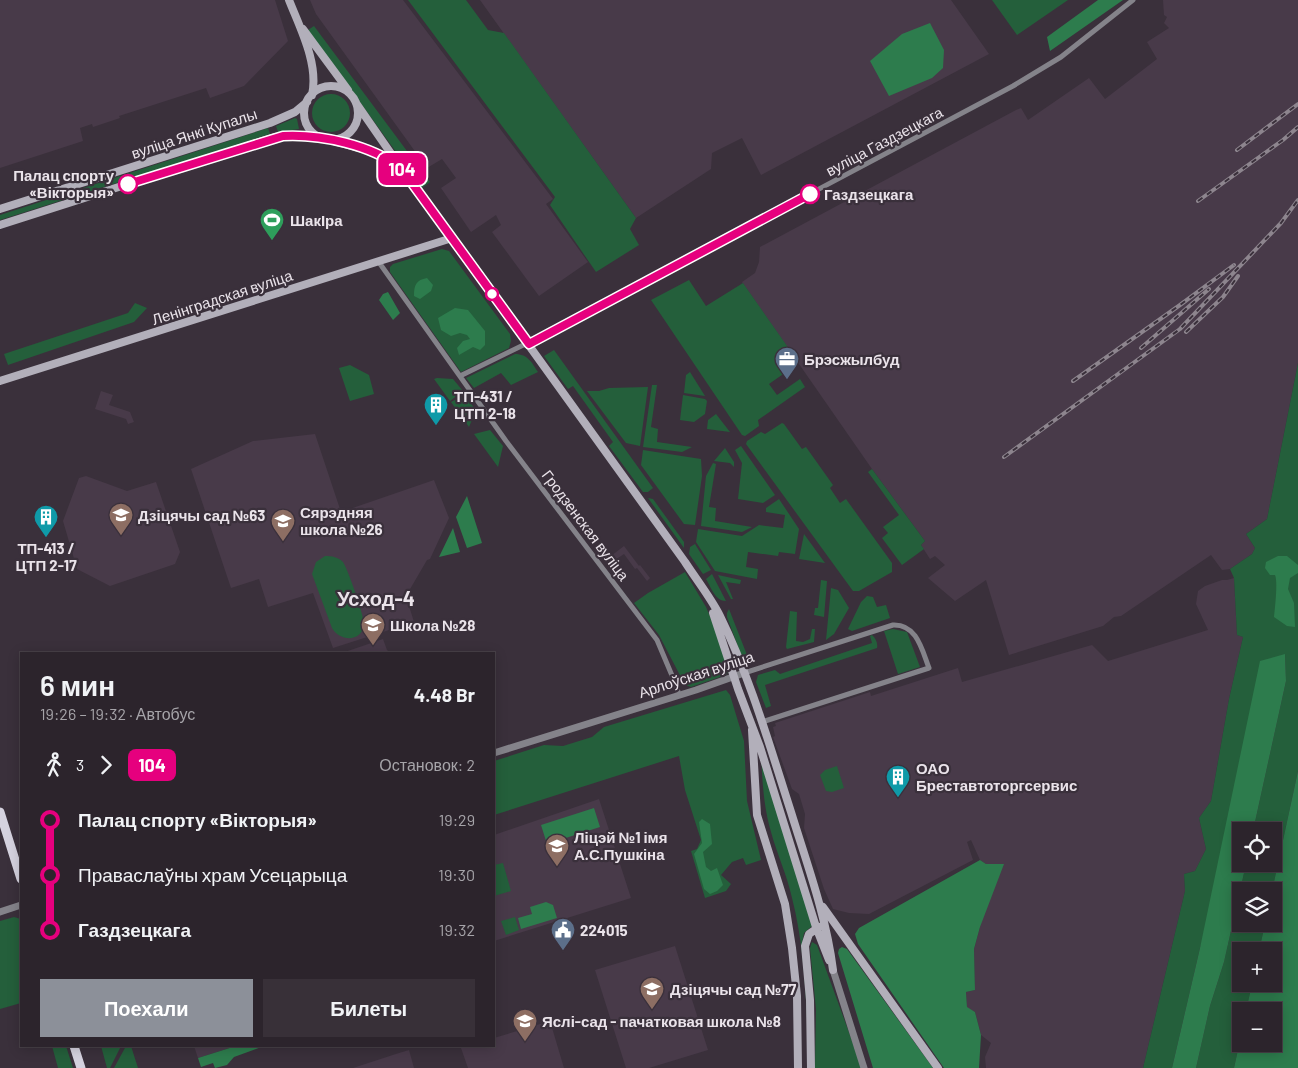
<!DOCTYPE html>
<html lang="ru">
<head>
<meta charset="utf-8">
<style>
	:root { --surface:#2c242c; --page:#383038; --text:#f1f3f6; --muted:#a6a4a9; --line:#484148; --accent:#8c9099 }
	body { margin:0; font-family:Barlow,sans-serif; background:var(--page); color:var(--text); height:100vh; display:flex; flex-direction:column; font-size:19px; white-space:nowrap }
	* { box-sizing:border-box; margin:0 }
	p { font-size:16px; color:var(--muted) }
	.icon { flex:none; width:28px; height:28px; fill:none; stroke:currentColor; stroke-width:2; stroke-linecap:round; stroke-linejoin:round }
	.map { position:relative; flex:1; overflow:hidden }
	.panel { position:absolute; left:20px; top:652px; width:475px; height:395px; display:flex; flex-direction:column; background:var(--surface); border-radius:0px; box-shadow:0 2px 12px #0003,0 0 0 1px var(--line) }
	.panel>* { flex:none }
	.badge { padding:0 10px; border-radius:8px; font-size:18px; line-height:32px }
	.controls { position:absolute; left:1232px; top:822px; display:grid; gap:10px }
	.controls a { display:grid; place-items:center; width:50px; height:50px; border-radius:0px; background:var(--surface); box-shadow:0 2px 12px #0003,0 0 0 1px var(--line); font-size:25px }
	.map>.badge { position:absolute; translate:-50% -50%; box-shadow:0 0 0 2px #fff }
	.legs { display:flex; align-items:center; gap:8px; height:55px; padding:0 20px; font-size:16px }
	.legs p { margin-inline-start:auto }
	.head { display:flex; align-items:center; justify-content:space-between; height:85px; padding:0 20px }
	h1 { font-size:28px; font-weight:600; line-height:38px }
	.action { display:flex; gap:10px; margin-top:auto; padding:10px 20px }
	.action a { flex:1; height:58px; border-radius:0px; background:var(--accent); color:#fff; font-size:20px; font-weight:600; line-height:58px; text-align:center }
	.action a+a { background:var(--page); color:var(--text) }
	ul { padding:0 20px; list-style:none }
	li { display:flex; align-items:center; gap:18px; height:55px; font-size:19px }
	li i { display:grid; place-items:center; width:8px; height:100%; margin:0 6px; background:currentColor }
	li i::after { content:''; width:12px; height:12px; margin:-6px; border:4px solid; border-radius:50%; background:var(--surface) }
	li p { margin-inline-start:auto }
	li:first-child i { background:linear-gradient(#0000 50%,currentColor 0) }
	li:last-child i { background:linear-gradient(currentColor 50%,#0000 0) }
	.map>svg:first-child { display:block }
	.built { fill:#483a49 }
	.green { fill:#245f3b }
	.forest { fill:#2d7c4d }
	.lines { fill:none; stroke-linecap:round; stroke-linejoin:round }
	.minor { stroke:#84838a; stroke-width:5 }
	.tertiary { stroke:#84838a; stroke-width:7 }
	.secondary { stroke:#b2afba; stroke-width:8 }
	.primary { stroke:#d5d2df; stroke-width:9 }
	.rail-casing { stroke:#8d858e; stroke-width:4 }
	.rail { stroke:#3a303b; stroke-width:2; stroke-dasharray:5.5; stroke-linecap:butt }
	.line-1-casing { stroke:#fff; stroke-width:11 }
	.line-1 { stroke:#e6007e; stroke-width:8 }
	.stop-1-dot { fill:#fff; stroke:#e6007e; stroke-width:2.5 }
	.labels { text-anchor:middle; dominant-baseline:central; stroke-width:4.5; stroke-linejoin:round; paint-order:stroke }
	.street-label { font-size:15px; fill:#eae3ea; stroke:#3a303b }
	.stop-label { font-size:15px; font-weight:bold; fill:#eae3ea; stroke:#3a303b; text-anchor:end }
	.poi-label { font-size:15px; font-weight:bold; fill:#eae3ea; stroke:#3a303b; text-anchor:start }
	.district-label { font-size:20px; font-weight:bold; fill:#eae3ea; stroke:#3a303b }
</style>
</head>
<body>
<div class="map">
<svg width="1298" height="1068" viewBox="0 0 1298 1068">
	<rect width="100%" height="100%" fill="#3a303b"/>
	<path class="built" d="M0,0H275L288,41L244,86L210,98L206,88L119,116L120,118L93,127L92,124L80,128L83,141L0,168Z
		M310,0H403L553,199L546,204L588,262L539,296L492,232L501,225L496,215L471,232L441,188L456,178L442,159L427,168L316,14Z
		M480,0H951L989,54L761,175L742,138L712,153L711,169L636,218Z
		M1163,0H1298V363L1267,519L1246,534L1255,548L1252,554L1230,569L1222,570L1211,555L1121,616L1114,617L1103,626L1009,655L986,580L955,601L928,578L945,565L935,556L930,559L921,545L925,541L872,469L742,282L755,273L759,262L760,247L1016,110L1021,108L1028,120L1089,78L1105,99L1157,59L1147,42L1169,28L1164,23L1167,17L1164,15Z
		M101,391L113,395L109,405L130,412L134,422L128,424L126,419L95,409Z
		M315,434L341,512L434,480L449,518L430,559L427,560L406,596L414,622L333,648L313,593L268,607L259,579L231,588L191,469L253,441Z
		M86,476L127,491L156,482L180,552L175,564L110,586L77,569L63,521L79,478Z
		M624,546L639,566L640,565L650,578L647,581L637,568L635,569L624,554L609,564L604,557L608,553L611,556Z
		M1234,578L1237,635L1243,637L1229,699L1211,801L1199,818L1206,849L1195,871L1184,874L1185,891L1143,1068H986L985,1057L991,1043L981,1035L975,1012L967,1008L966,992L975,990L974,949L980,927L986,864L980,860L971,840L967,842L973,860L869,914L849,913L833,909L824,889L804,828L805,814L799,794L792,789L773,737L775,736L773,727L776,726L775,723L870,692L871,696L958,668L962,682L1092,645L1108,661L1208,630L1196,604L1198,591L1205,586L1222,580H1227Z
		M383,639L387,650L391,654H339Z
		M599,799L631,898L494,941V835Z
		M675,946L708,1050L649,1068H626L595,970Z
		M550,1021L564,1068H468L461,1048L466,1046H494V1038Z
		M194,1046H236L198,1058Z
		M409,1050L414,1068H353L399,1053Z"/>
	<path class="green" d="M408,0H466L488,30L504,33L636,218L630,229L639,245L596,272L550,205L555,197Z
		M992,0H1068L1017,35Z
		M314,26L430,182L422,188L308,30Z
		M312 113a19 19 0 1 1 38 0a19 19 0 1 1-38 0Z
		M295,118L297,119L299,129L278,132L276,126Z
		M268,128L270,134L0,220V215Z
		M442,249L449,251L510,334L511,341L509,348L461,372L390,272V267L393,264Z
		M689,280L706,306L743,283L799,363L769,384L777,395L800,379L805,387L758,420L759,426L745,436L742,435L651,300Z
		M135,303L147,308L134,322L8,365L4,354L128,313Z
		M554,350L653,488L648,492H643L609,446L613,442L573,386L568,389L544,356Z
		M515,354C528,354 532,363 538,372L511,385L501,373L474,388L466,378Z
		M1298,363V771L1272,891H1241V924H1265L1259,951H1241V984H1252L1246,1011H1241V1036L1234,1068H1196L1210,1006L1224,962L1246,864H1274V831H1253L1286,681L1285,654L1200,948L1172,1068H1143L1185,891L1184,874L1195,871L1206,849L1199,818L1211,801L1229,699L1243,637L1237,635L1234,578L1230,569L1252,554L1255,548L1246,534L1267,519Z
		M350,365L369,375L374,394L350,401L339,368Z
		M690,372L705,396L684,393L686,375Z
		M437,378L453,379L463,391L450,401L434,379Z
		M652,385H657L651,427L658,429L657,442L692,447L682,452L643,447Z
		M648,387L640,446L626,443L587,391H599L609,388Z
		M464,395L476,410L469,427L451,402Z
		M683,395L705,399L707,401L705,414L694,422L680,420Z
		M716,414L730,432L707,429L708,420Z
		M782,423L784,424L802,449L806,447L833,485L830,488L840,503L846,499L892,563V572L859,591H853L746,444L747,441L761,432L765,434Z
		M490,430L503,446L498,467L474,434Z
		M741,446L775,495L763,503L738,499L742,463L735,450Z
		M725,448L734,462V467L730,463L714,461Z
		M643,450L701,459L702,476L695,525L684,524L641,465Z
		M713,463L716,464L709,507L716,508L715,521L752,527L742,532L701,526L706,476Z
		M872,469L925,541L921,545L924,549L902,565L882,538L888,533L883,527L899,515L868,472Z
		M648,498L653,499L684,542V548Z
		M779,499L799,529L795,554L779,552L778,556L748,552L746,567L758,569L757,579L715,571L696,542L698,529L742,536L759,525L783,528L785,515L766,512V508Z
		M804,534L825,563L799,559Z
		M695,544L711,570L703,574L689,554L690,547Z
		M325,556C332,556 338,557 343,562C347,567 365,618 364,625C361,643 339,641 332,628L312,574L316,562Z
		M685,572L706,607L718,635L730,669L726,675L691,687L685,685L659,635L634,603L648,593Z
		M712,574L726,601C715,601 711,587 706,579Z
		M718,575L741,580L740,584L726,582L733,599H731Z
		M821,580L827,581L824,617L814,615L815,608H818Z
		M831,588L838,590L849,608L834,634L826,640Z
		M867,596L873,597L877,607L886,605L890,618L852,631L848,629L861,602Z
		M729,609L747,655L742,657L727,617V613Z
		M790,611L797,612L796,641L803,642L810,639L812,629H815L814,642L787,649L786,647Z
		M893,629L907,632L920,667L898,674L884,631Z
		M872,635C876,638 878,644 877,648L765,685L771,706L766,708L756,682L758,675L775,670L780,674L872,643L870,636Z
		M726,690L730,695L744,741L747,801L761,860L746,865L743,858L732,862L721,875L731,884L726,891L705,898L691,851L697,849L701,840L685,790L679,756L494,815V761L544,745L563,746L592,737L604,727Z
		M761,749L812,926L804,933L802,943L807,995V1019C805,978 802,937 792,898C787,875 777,854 771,832C763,805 762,777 761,749Z
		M837,766L844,788L832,792L826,791L820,775L825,770Z
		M503,863L511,891L494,896V865Z
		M14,917L21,919V1003L0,1009V921Z
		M515,917L519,930L506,935L501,921Z
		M812,942L817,945L862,1068H815L816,1009L810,948Z
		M52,1046H66L73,1068H58Z
		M101,1046H121L110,1068H107Z
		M126,1046H131L138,1068H114Z"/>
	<path class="forest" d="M1098,0H1123L1050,51L1047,37Z
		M930,23L944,50L943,68L932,78L889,96L870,61L902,34Z
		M427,278L433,285L431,291L420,299L414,296C414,285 416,280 427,278Z
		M388,292L400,313L393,320L379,300L383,294Z
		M455,308L468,310L485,331V345L480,350L473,347L459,355L457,348L463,341L470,339L467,335L460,333L451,336L441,330L438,318Z
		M467,496L482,543L467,548L456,517Z
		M453,528L460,552L439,557Z
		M1278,556H1287L1298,565V573L1290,578L1288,589L1294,603L1295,627L1287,626L1274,617C1275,608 1278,581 1275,575H1270L1265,568L1266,562Z
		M1285,654L1286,681L1253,831H1241V864H1246L1224,962L1210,1006L1196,1068H1172L1200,948L1260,661Z
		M1298,771V1068H1234L1241,1036V1044H1274V1011H1246L1252,984H1274V951H1259L1265,924H1274V891H1272Z
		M594,808L600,827L547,844L541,825Z
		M702,819L710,824L712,844L703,852L706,867L711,871L717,868L723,885L717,891L710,894L704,889L694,854L702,843L699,822Z
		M980,860L986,864H1004L980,927L974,949L975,990L966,992L967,1007L975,1012L981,1035L979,1068H944L858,944L855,934L859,928Z
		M546,902L553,905L557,918L521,929L518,918L532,914L530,907Z
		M842,947L847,949L933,1068H873L838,953L839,949Z
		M236,1046H264L234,1057L227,1065L215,1068L213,1063L201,1067L198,1058Z"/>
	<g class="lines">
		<path class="minor" d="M378,261L506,441L657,640L676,685L679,695
			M460,376L546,334L1013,86L1061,57L1133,0
			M744,673L893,625C917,624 922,650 929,668L762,722"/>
		<path class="tertiary" d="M494,753L696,690L744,673
			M0,912L21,905
			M833,970L864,1068"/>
		<path class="secondary" d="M289,0C300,28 319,64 312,95
			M303,29L348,90
			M304 113a27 27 0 1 1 54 0a27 27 0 1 1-54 0Z
			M356,103L401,168L685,562C696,579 711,598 720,616C750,677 770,747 791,812C807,864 826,915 833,970
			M333,141L377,153L397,165
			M0,209L270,123L295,112L307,102
			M0,225L275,137L292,136L323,139
			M0,381L452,238
			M713,613L738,689L760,747L816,927L829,960
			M752,730L757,815L785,904L792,948L797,996L798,1068
			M823,907L938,1068
			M811,1068L810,1000L805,946L809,934L819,927"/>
		<path class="primary" d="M0,812L21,879
			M74,1046L81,1068"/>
		<defs>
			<path id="rail" d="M1237,150L1298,104
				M1198,201L1283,140L1298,127
				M1186,332L1223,297L1238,276
				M1141,348L1209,289
				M1073,381L1180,305L1234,265
				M1004,457L1180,329L1281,223L1298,200"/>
		</defs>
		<use href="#rail" class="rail-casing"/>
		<use href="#rail" class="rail"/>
	</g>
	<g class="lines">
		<defs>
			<path id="line-1" d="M128,184L283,136C321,134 371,145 401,168L529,344L810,194"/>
		</defs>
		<use href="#line-1" class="line-1-casing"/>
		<use href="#line-1" class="line-1"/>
	</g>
	<defs>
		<symbol id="stadium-pin" viewBox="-11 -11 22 30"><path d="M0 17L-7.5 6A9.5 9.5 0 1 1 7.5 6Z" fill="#2e9e5b" stroke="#3a303b"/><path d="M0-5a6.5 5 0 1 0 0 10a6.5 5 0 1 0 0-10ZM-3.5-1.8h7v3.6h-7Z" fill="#fff"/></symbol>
		<symbol id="office-pin" viewBox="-11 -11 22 30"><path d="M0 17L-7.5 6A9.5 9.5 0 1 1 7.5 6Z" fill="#5c6f8a" stroke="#3a303b"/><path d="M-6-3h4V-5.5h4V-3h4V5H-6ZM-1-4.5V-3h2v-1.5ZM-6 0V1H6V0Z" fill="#fff"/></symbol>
		<symbol id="building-pin" viewBox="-11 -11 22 30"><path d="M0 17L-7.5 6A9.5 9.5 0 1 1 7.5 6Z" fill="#0f9aa8" stroke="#3a303b"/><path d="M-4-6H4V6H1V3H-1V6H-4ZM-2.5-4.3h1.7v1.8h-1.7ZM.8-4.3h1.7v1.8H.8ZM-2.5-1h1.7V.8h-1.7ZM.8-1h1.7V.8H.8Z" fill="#fff"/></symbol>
		<symbol id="school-pin" viewBox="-11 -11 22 30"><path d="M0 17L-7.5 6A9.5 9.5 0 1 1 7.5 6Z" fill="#8d6e63" stroke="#3a303b"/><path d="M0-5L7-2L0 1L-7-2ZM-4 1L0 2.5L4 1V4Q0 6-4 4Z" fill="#fff"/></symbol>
		<symbol id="civic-pin" viewBox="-11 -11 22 30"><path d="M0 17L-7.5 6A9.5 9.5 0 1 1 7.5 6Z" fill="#5c6f8a" stroke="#3a303b"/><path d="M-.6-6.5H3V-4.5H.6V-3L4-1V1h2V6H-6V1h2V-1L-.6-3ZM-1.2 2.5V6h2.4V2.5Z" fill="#fff"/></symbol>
	</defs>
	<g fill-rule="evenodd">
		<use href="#stadium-pin" x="258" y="206" width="28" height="38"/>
		<use href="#office-pin" x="773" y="345" width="28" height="38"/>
		<use href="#building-pin" x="422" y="391" width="28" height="38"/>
		<use href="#school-pin" x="107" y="501" width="28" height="38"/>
		<use href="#building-pin" x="32" y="503" width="28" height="38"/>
		<use href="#school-pin" x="269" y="507" width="28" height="38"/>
		<use href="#school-pin" x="359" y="611" width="28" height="38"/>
		<use href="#building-pin" x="884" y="763" width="28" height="38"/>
		<use href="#school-pin" x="543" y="832" width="28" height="38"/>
		<use href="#civic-pin" x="549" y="916" width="28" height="38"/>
		<use href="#school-pin" x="638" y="975" width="28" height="38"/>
		<use href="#school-pin" x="511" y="1007" width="28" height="38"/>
	</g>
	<g class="stop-1-dot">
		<circle cx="128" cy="184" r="9"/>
		<circle cx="810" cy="194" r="9"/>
		<circle cx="492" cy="294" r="6"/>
	</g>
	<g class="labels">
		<g class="street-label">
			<text transform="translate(194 133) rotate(-18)">вуліца Янкі Купалы</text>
			<text transform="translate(884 141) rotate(-28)">вуліца Газдзецкага</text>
			<text transform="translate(222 297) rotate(-18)">Ленінградская вуліца</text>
			<text transform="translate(586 525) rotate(53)">Гродзенская вуліца</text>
			<text transform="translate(696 674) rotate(-18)">Арлоўская вуліца</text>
		</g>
		<g class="stop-label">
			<text x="114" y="175">Палац спорту<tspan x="114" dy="17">«Вікторыя»</tspan></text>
			<text x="824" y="194" text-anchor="start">Газдзецкага</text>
		</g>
		<g class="poi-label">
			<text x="290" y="220">ШакІра</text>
			<text x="804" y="359">Брэсжылбуд</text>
			<text x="454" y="396">ТП-431 /<tspan x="454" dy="17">ЦТП 2-18</tspan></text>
			<text x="300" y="512">Сярэдняя<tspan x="300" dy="17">школа №26</tspan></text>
			<text x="138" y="515">Дзіцячы сад №63</text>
			<text x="46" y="548" text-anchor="middle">ТП-413 /<tspan x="46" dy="17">ЦТП 2-17</tspan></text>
			<text x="390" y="625">Школа №28</text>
			<text x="916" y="768">ОАО<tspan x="916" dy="17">Бреставтоторгсервис</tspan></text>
			<text x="574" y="837">Ліцэй №1 імя<tspan x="574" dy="17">А.С.Пушкіна</tspan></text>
			<text x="580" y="930">224015</text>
			<text x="670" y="989">Дзіцячы сад №77</text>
			<text x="542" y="1021">Яслі-сад - пачатковая школа №8</text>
		</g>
		<g class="district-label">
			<text x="376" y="598">Усход-4</text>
		</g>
	</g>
</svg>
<div class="controls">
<a><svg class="icon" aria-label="locate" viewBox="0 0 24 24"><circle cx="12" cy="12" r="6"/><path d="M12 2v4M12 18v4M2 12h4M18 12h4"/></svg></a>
<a><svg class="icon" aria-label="layers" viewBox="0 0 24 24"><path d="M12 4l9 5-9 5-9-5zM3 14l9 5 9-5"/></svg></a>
<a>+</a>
<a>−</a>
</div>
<b class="badge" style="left:402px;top:169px;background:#e6007e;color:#fff">104</b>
<section class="panel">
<div class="head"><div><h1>6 мин</h1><p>19:26 – 19:32 · Автобус</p></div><b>4.48 Br</b></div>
<div class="legs"><svg class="icon" aria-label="walk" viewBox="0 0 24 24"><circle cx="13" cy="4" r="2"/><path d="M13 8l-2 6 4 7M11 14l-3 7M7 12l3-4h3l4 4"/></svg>3<svg class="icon" aria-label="forward" viewBox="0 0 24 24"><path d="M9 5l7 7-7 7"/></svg><b class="badge" style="background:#e6007e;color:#fff">104</b><p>Остановок: 2</p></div>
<ul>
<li><i style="color:#e6007e"></i><b>Палац спорту «Вікторыя»</b><p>19:29</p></li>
<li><i style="color:#e6007e"></i><span>Праваслаўны храм Усецарыца</span><p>19:30</p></li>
<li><i style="color:#e6007e"></i><b>Газдзецкага</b><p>19:32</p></li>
</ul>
<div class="action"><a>Поехали</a><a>Билеты</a></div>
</section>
</div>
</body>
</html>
